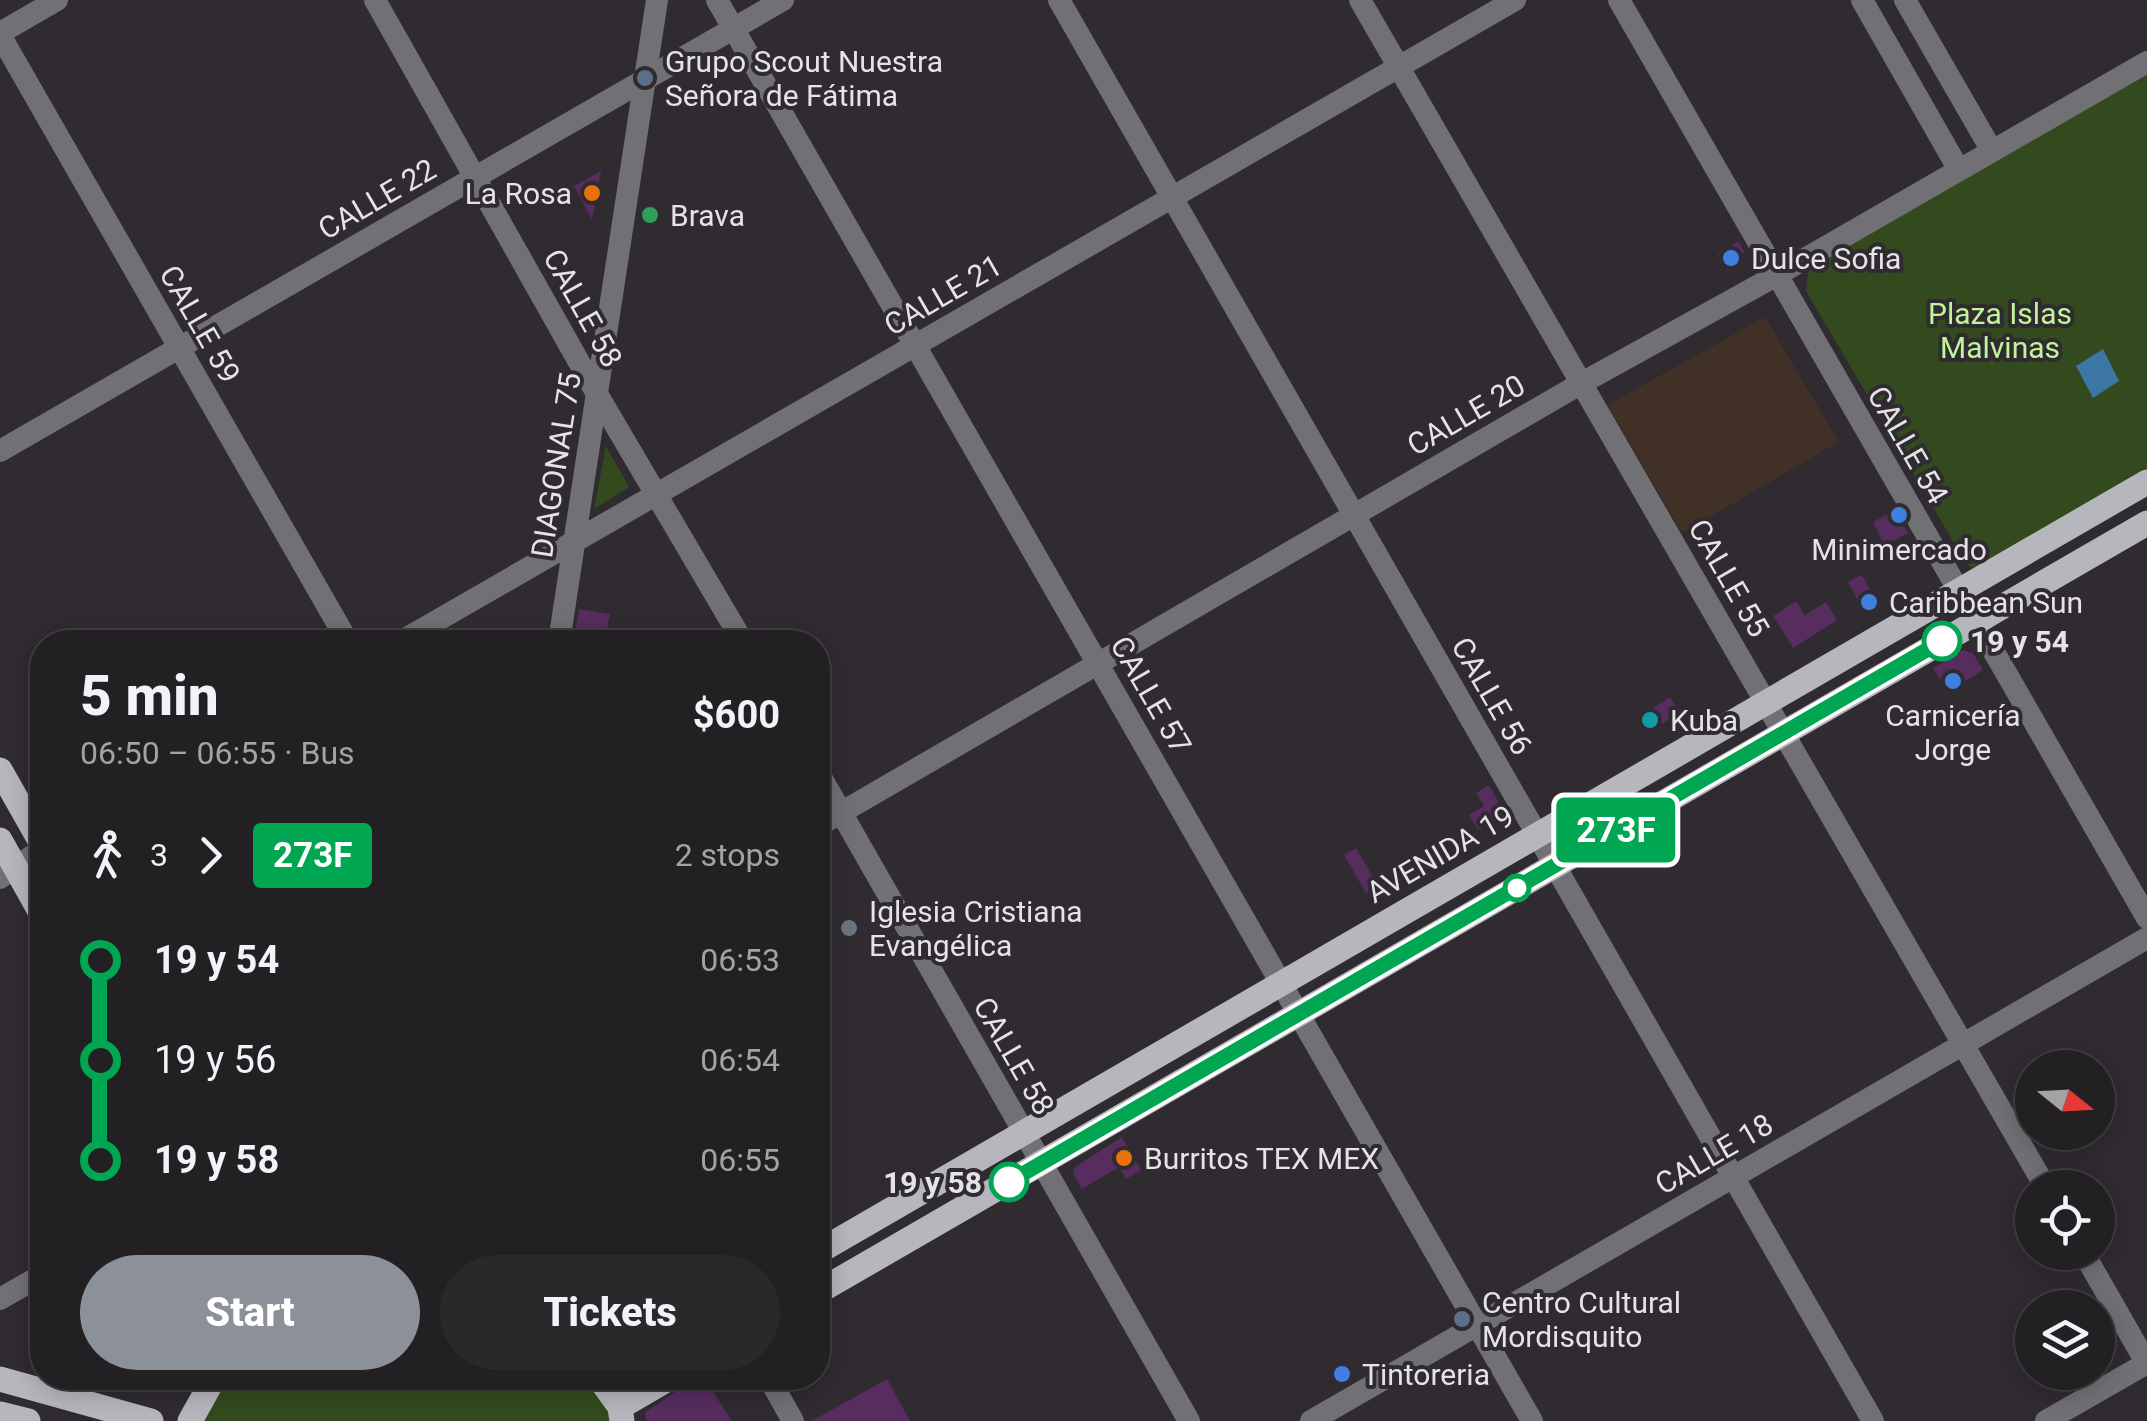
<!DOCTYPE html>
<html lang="en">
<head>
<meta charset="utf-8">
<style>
	:root { --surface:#232024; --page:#2b282c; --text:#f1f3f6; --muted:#a3a3a6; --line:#403e41; --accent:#8c9099 }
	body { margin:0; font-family:Roboto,sans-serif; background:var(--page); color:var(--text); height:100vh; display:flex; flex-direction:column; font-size:38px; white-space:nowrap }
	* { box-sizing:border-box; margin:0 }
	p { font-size:32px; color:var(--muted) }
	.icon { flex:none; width:55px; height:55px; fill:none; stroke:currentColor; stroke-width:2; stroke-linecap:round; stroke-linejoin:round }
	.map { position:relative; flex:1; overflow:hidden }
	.panel { position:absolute; left:30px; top:630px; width:800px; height:760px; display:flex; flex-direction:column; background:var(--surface); border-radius:40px; box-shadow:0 5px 25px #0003,0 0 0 2px var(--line) }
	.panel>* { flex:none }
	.badge { padding:0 20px; border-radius:8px; font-size:35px; line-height:65px }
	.needle { width:65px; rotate:108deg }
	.controls { position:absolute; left:2015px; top:1050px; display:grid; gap:20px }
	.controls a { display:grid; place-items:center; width:100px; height:100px; border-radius:50%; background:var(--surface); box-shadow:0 5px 25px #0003,0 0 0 2px var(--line); font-size:50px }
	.map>.badge { position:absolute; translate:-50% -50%; box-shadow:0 0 0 5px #fff }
	.legs { display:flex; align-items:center; gap:15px; height:110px; padding:0 50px; font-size:32px }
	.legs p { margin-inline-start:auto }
	.headline { display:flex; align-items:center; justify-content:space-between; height:170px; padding:0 50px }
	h1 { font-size:55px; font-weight:800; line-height:75px }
	.primary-button { display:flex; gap:20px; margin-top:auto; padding:20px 50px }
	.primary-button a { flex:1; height:115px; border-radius:60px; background:var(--accent); color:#fff; font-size:40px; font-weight:800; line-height:115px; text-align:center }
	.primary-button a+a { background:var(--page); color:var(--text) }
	ul { padding:0 50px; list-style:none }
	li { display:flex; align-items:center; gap:35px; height:100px; font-size:38px }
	li i { display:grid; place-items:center; width:15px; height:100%; margin:0 12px; background:currentColor }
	li i::after { content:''; width:25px; height:25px; margin:-12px; border:8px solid; border-radius:50%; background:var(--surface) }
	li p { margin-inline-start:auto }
	li:first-child i { background:linear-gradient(#0000 50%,currentColor 0) }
	li:last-child i { background:linear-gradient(currentColor 50%,#0000 0) }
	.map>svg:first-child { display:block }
	.education { fill:#413026 }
	.green { fill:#334a1e }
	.water { fill:#3c76a5 }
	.building { fill:#572d5f }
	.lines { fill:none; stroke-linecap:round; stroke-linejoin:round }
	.minor { stroke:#717175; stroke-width:22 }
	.major { stroke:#b6b6bd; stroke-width:25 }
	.line-1-casing { stroke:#fff; stroke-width:22 }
	.line-1 { stroke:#00a651; stroke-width:15 }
	.service-dot { fill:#5c6f8a; stroke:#2f2b30; stroke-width:4 }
	.food-dot { fill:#e8710a; stroke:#2f2b30; stroke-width:4 }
	.leisure-dot { fill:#2e9e5b; stroke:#2f2b30; stroke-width:4 }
	.shop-dot { fill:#3f7fe0; stroke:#2f2b30; stroke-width:4 }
	.stop-1-dot { fill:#fff; stroke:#00a651; stroke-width:5 }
	.culture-dot { fill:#0f9aa8; stroke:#2f2b30; stroke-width:4 }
	.worship-dot { fill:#6b7280; stroke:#2f2b30; stroke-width:4 }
	.labels { text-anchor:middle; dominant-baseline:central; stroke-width:8; stroke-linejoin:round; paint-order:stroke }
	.poi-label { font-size:30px; fill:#e6e3e6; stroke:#2f2b30; text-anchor:start }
	.street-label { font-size:30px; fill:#e6e3e6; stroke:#2f2b30 }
	.park-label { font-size:30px; fill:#c1f39a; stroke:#2f2b30 }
	.stop-label { font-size:30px; font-weight:bold; fill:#e6e3e6; stroke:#2f2b30; text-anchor:start }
</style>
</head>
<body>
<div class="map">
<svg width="2147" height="1421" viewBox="0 0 2147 1421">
	<rect width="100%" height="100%" fill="#2f2b30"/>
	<path class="education" d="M1765,317L1839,442L1682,533L1607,405Z"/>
	<path class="green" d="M2147,75V475L1981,570L1967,565L1806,291L1809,267Z
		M606,446L629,487L594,509Z
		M227,1378H594L613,1421H199L203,1406Z"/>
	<path class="water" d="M2103,349L2119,381L2093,398L2076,366Z"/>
	<path class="building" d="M601,171L592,220L574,186Z
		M644,207L659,210L656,223L642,220Z
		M1738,241L1744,251L1741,262L1728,271L1718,254Z
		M1895,510L1908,533L1885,546L1873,522Z
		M1862,575L1877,602L1863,610L1848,582Z
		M1796,601L1805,615L1826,602L1837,620L1793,648L1773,616Z
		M579,609L610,614L605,639L575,634Z
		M1963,650L1973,653L1983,670L1948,692L1933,668Z
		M1670,697L1680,713L1651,730L1642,715Z
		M1489,785L1505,814L1478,830L1469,815L1484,806L1476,793Z
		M1356,848L1378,886L1366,893L1344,855Z
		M1122,1137L1141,1170L1126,1179L1119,1167L1082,1189L1073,1174L1075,1167Z
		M696,1378H704L732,1421H646L645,1412Z
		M887,1379L910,1421H812Z"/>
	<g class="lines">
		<path class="minor" d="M375,0L597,394L743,642
			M717,0L1532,1421
			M1059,0L1873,1421
			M1360,0L2046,1188
			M1619,0L2147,918
			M1862,0L1959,170
			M1905,0L1992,151
			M0,33L57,0
			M0,35L348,642
			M0,451L783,0
			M400,642L1515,0
			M559,642L657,0
			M818,772L1189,1421
			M818,826L1580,384L1777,275L2147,62
			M0,878L42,849
			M2083,1252L2147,1364
			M0,1299L42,1275
			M769,1378L793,1421
			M1311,1421L2147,938
			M2046,1421L2147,1363"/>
		<path class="major" d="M0,770L42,844
			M0,840L42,915
			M818,1252L2147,482
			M818,1292L2147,523
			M599,1378L620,1407L622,1421
			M0,1379L151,1421
			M620,1407L670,1378
			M0,1414L28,1421
			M190,1421L214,1378"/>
	</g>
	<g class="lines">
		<defs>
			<path id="line-1" d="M1009,1182L1942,641"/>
		</defs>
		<use href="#line-1" class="line-1-casing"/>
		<use href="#line-1" class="line-1"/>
	</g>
	<g class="service-dot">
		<circle cx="645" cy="78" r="10"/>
		<circle cx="1462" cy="1319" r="10"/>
	</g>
	<g class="food-dot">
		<circle cx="592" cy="193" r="10"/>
		<circle cx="1124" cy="1158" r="10"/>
	</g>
	<circle class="leisure-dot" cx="650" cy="215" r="10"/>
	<g class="shop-dot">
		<circle cx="1731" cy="258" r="10"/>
		<circle cx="1899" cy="515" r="10"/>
		<circle cx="1869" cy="602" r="10"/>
		<circle cx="1953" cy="681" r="10"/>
		<circle cx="1342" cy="1374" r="10"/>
	</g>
	<g class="stop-1-dot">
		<circle cx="1942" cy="641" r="18"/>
		<circle cx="1517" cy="888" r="12"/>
		<circle cx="1009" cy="1182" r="18"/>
	</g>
	<circle class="culture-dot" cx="1650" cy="720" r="10"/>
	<circle class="worship-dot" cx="849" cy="928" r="10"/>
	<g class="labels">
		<g class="poi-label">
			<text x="665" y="61">Grupo Scout Nuestra<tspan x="665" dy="34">Señora de Fátima</tspan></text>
			<text x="572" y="193" text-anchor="end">La Rosa</text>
			<text x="670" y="215">Brava</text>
			<text x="1751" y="258">Dulce Sofia</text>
			<text x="1899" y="549" text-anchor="middle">Minimercado</text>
			<text x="1889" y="602">Caribbean Sun</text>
			<text x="1953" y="715" text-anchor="middle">Carnicería<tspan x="1953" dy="34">Jorge</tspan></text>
			<text x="1670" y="720">Kuba</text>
			<text x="869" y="911">Iglesia Cristiana<tspan x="869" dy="34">Evangélica</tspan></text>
			<text x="1144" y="1158">Burritos TEX MEX</text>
			<text x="1482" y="1302">Centro Cultural<tspan x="1482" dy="34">Mordisquito</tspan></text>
			<text x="1362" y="1374">Tintoreria</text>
		</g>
		<g class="street-label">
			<text transform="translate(377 199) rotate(-30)">CALLE 22</text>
			<text transform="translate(943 295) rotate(-30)">CALLE 21</text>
			<text transform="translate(583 308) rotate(61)">CALLE 58</text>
			<text transform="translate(200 324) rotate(60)">CALLE 59</text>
			<text transform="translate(1466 415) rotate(-30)">CALLE 20</text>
			<text transform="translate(1908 445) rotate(60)">CALLE 54</text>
			<text transform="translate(556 465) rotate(-81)">DIAGONAL 75</text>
			<text transform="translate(1729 578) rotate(60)">CALLE 55</text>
			<text transform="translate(1151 695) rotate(60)">CALLE 57</text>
			<text transform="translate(1492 696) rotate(60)">CALLE 56</text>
			<text transform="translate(1440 854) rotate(-30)">AVENIDA 19</text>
			<text transform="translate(1014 1056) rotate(60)">CALLE 58</text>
			<text transform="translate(1714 1154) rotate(-30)">CALLE 18</text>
		</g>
		<g class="park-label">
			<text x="2000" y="313">Plaza Islas<tspan x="2000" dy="34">Malvinas</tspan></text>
		</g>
		<g class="stop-label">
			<text x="1970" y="641">19 y 54</text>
			<text x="982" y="1182" text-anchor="end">19 y 58</text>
		</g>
	</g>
</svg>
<div class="controls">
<a><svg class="needle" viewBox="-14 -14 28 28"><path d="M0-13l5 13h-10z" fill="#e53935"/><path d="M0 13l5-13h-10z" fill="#a3a3a6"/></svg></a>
<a><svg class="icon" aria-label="locate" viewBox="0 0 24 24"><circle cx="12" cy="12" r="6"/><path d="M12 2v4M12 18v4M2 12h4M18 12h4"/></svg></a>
<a><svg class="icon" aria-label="layers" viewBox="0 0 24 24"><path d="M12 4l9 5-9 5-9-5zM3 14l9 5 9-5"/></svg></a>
</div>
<b class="badge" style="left:1616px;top:830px;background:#00a651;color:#fff">273F</b>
<section class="panel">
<div class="headline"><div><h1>5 min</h1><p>06:50 – 06:55 · Bus</p></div><b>$600</b></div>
<div class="legs"><svg class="icon" aria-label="walk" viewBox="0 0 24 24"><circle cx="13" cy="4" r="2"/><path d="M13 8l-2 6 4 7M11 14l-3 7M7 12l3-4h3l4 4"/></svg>3<svg class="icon" aria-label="forward" viewBox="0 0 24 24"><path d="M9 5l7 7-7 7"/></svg><b class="badge" style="background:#00a651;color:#fff">273F</b><p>2 stops</p></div>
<ul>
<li><i style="color:#00a651"></i><b>19 y 54</b><p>06:53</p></li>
<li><i style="color:#00a651"></i><span>19 y 56</span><p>06:54</p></li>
<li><i style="color:#00a651"></i><b>19 y 58</b><p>06:55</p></li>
</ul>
<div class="primary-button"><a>Start</a><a>Tickets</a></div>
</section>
</div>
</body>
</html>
